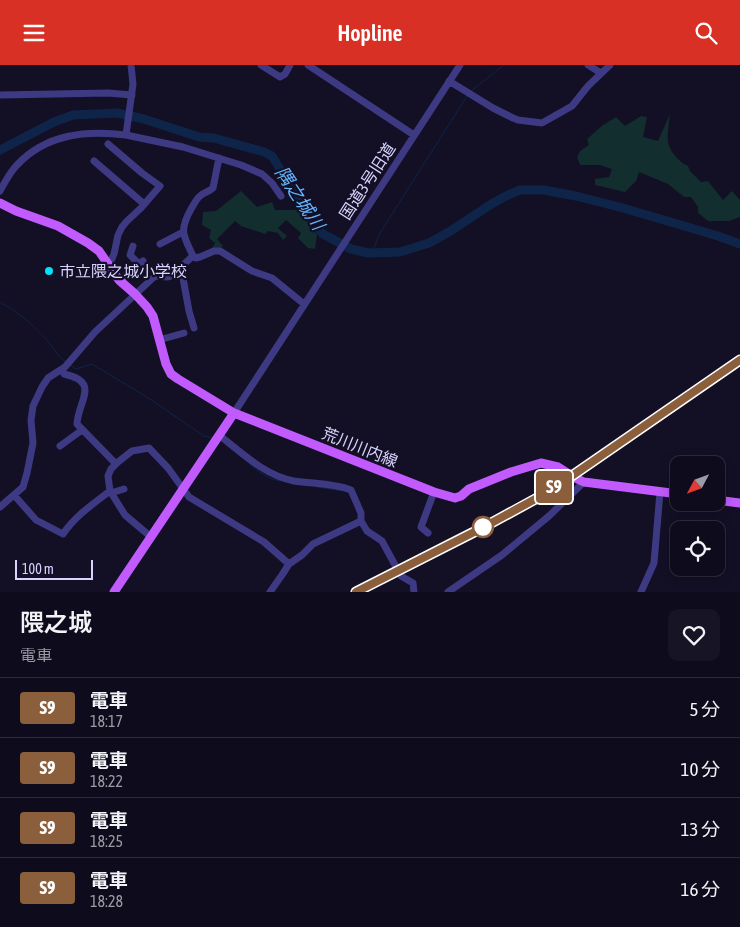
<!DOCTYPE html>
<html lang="ja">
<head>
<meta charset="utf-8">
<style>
	:root { --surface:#0e0b1c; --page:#171425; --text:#f1f3f6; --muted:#9b9ba3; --line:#2e2b3b; --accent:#d93025 }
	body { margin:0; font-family:"Asap Condensed","Noto Sans JP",sans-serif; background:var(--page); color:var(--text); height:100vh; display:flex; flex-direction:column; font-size:19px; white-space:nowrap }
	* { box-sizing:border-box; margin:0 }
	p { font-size:16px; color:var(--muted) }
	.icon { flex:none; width:28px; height:28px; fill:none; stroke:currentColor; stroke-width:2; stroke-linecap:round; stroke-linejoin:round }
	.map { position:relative; height:527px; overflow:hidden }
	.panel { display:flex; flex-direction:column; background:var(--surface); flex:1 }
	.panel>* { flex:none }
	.badge { padding:0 10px; border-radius:4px; font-size:18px; line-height:32px }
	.needle { width:32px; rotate:229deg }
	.fabs { position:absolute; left:670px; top:391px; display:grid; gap:10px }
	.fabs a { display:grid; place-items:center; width:55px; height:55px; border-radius:10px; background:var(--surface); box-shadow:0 2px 12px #0003,0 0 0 1px var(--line); font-size:25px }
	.scale { position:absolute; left:15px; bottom:12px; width:78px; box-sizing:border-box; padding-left:5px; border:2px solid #d8d3fe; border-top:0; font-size:14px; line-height:18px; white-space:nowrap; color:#d8d3fe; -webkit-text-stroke:4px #130f25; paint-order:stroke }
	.map>.badge { position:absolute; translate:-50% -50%; box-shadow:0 0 0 2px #fff }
	.round { display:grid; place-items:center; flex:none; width:52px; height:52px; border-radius:10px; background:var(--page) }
	.head { display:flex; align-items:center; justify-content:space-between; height:85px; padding:0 20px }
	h1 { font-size:24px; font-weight:600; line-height:38px }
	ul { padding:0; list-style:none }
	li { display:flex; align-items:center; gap:15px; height:60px; padding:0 20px; border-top:1px solid var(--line) }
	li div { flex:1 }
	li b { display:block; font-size:19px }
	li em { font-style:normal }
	li .badge { min-width:55px; font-weight:700; text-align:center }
	header { display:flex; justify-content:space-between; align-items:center; height:65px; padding:0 20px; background:var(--accent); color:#fff; font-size:22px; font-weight:600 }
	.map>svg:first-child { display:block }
	.green { fill:#122e2e }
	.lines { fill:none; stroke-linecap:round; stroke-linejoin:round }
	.stream { stroke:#0e2549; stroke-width:1 }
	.river { stroke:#0e2549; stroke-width:9 }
	.minor { stroke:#3d3a83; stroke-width:7 }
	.major { stroke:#c15bfd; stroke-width:9 }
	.rail-casing { stroke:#03e1fa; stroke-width:3 }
	.rail { stroke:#130f25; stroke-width:1; stroke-dasharray:4; stroke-linecap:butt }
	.line-casing { stroke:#fff; stroke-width:11 }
	.line { stroke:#8b5e3c; stroke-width:8 }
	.poi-dot { fill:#03e1fa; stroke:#130f25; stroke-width:2 }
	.stop-dot { fill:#fff; stroke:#8b5e3c; stroke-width:2.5 }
	.labels { text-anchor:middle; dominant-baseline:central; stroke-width:4.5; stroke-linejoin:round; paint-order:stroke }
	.street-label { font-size:16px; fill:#d8d3fe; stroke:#130f25 }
	.poi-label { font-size:16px; fill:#d8d3fe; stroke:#130f25; text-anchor:start }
	.water-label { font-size:18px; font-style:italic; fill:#62b5fd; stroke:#130f25 }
</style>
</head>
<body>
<header><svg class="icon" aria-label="menu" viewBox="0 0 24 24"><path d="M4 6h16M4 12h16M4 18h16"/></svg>Hopline<svg class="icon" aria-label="search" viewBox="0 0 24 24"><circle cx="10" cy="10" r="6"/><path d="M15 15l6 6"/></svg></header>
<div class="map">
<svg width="740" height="527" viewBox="0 0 740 527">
	<rect width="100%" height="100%" fill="#130f25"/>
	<path class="green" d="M670,49C669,57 667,69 668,77C670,87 679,97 688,101L690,106L701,117L708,116L723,135L732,126L740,135V152L729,156H708L698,148V142L691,132H684L668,119L639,107L636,116L625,127L595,120V114L609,112L612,104L600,100H580L577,92L580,86L589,80L587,74L603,60L616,52L625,61L641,51L647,52L643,72L658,76Z
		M241,126L257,142L272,137L275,145H298L317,170L315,184L308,183L298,173L301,168L286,155L278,163L287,171L283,175L278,168L268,166L265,169L241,161L235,156L217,174L223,181L220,184L211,185L215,178L209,173L211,165L202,160L203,147L216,146Z"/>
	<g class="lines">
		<path class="stream" d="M471,26L504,0
			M372,188L380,168L467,31
			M0,237C18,247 32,259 46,274C53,282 58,292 66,297
			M70,300L76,304L92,299L150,334L204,371L213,373
			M249,398C258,407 268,414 281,416
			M317,422L343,426"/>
		<path class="river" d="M0,85L54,57L73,50L117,48L144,54L199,72L214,73L264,87L272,91L314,159L323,169L351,184L368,188L400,187L429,178L449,167L493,138L508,130L520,125H544L576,131L623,143L718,171L740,179"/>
		<path class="minor" d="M261,0L280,12L285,9L290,0
			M308,0L414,70
			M588,0L601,8
			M449,16L493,43L513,53L518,55L542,58L572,41L588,21L610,0
			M0,30L108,28L132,30
			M126,70L183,82L241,100L262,109L272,118L281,131
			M108,79L142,108L160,121L141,143L127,156L122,162L118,170L114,189L109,201
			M94,96L144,139
			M0,126C5,117 10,107 17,100C46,69 86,65 126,70L133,19L131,0
			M160,179L183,167
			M133,181L130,190L139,199
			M193,191C183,170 179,166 191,144C194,140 196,134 200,131C204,127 209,127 213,123L219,93
			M181,202L189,246L194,263
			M120,216L126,210L143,196
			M159,275L184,268
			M62,305L64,309C101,317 78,336 77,359L116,399
			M234,348L460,0
			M219,370C242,388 264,410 294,416C313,419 333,418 351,425L361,448V456L367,466L382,476L401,511L413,518L414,527
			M60,381L82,365
			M111,428L124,424
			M14,430L36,455L63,469C75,451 93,439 110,426
			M0,442L23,422L27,408L33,378L31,355L33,341L42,322L48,313L65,302L95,267L155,211L167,212L171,211L193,191L196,193L200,192L214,186H220L252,206L272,213L304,239
			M428,468L421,462L434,427
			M151,472L125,450L110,426L108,411L111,404L118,397L132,386L149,383L168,403L189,432L264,477L289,499
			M270,527L282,510L289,499L302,490L313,479L361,456
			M448,527L502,490L549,451L584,417
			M641,527L654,498L660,427"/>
		<path class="major" d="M0,138L16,146L58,161L88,178L99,186L119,215L135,229L147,242L153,251L166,299L171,309L178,314L234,348L434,427L455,433L461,431L469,424L511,407L541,398L558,402L575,413L584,417L679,429
			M716,435L740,438
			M114,527L234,348"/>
		<defs>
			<path id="rail" d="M356,527L483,462L550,426L740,296"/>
		</defs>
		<use href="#rail" class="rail-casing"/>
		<use href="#rail" class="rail"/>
	</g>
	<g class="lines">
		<defs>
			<path id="line" d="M356,527L484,462L550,426L740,295"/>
		</defs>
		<use href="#line" class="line-casing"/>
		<use href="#line" class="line"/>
	</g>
	<circle class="poi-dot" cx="49" cy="206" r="5"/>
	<circle class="stop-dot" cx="483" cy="462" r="10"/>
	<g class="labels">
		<g class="street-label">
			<text transform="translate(367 116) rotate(-57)">国道3号旧道</text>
			<text transform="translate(360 382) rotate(22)">荒川川内線</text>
		</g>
		<g class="poi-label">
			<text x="59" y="206">市立隈之城小学校</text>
		</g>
		<g class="water-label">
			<text transform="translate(300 133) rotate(56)">隅之城川</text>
		</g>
	</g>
</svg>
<div class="fabs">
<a><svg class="needle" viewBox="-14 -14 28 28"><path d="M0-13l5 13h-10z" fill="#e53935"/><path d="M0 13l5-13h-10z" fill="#9b9ba3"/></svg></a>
<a><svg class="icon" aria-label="locate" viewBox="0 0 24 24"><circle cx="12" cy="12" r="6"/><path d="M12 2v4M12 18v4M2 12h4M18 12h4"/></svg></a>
</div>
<div class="scale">100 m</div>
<b class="badge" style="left:554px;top:422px;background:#8b5e3c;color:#fff">S9</b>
</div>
<section class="panel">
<div class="head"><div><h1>隈之城</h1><p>電車</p></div><a class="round"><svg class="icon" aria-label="heart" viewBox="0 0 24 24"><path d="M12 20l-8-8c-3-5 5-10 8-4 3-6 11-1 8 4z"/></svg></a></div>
<ul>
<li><span class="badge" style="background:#8b5e3c;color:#fff">S9</span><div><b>電車</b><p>18:17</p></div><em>5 分</em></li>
<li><span class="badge" style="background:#8b5e3c;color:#fff">S9</span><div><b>電車</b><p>18:22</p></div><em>10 分</em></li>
<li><span class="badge" style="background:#8b5e3c;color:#fff">S9</span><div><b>電車</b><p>18:25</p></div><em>13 分</em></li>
<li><span class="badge" style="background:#8b5e3c;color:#fff">S9</span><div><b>電車</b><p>18:28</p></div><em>16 分</em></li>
</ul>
</section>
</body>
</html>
